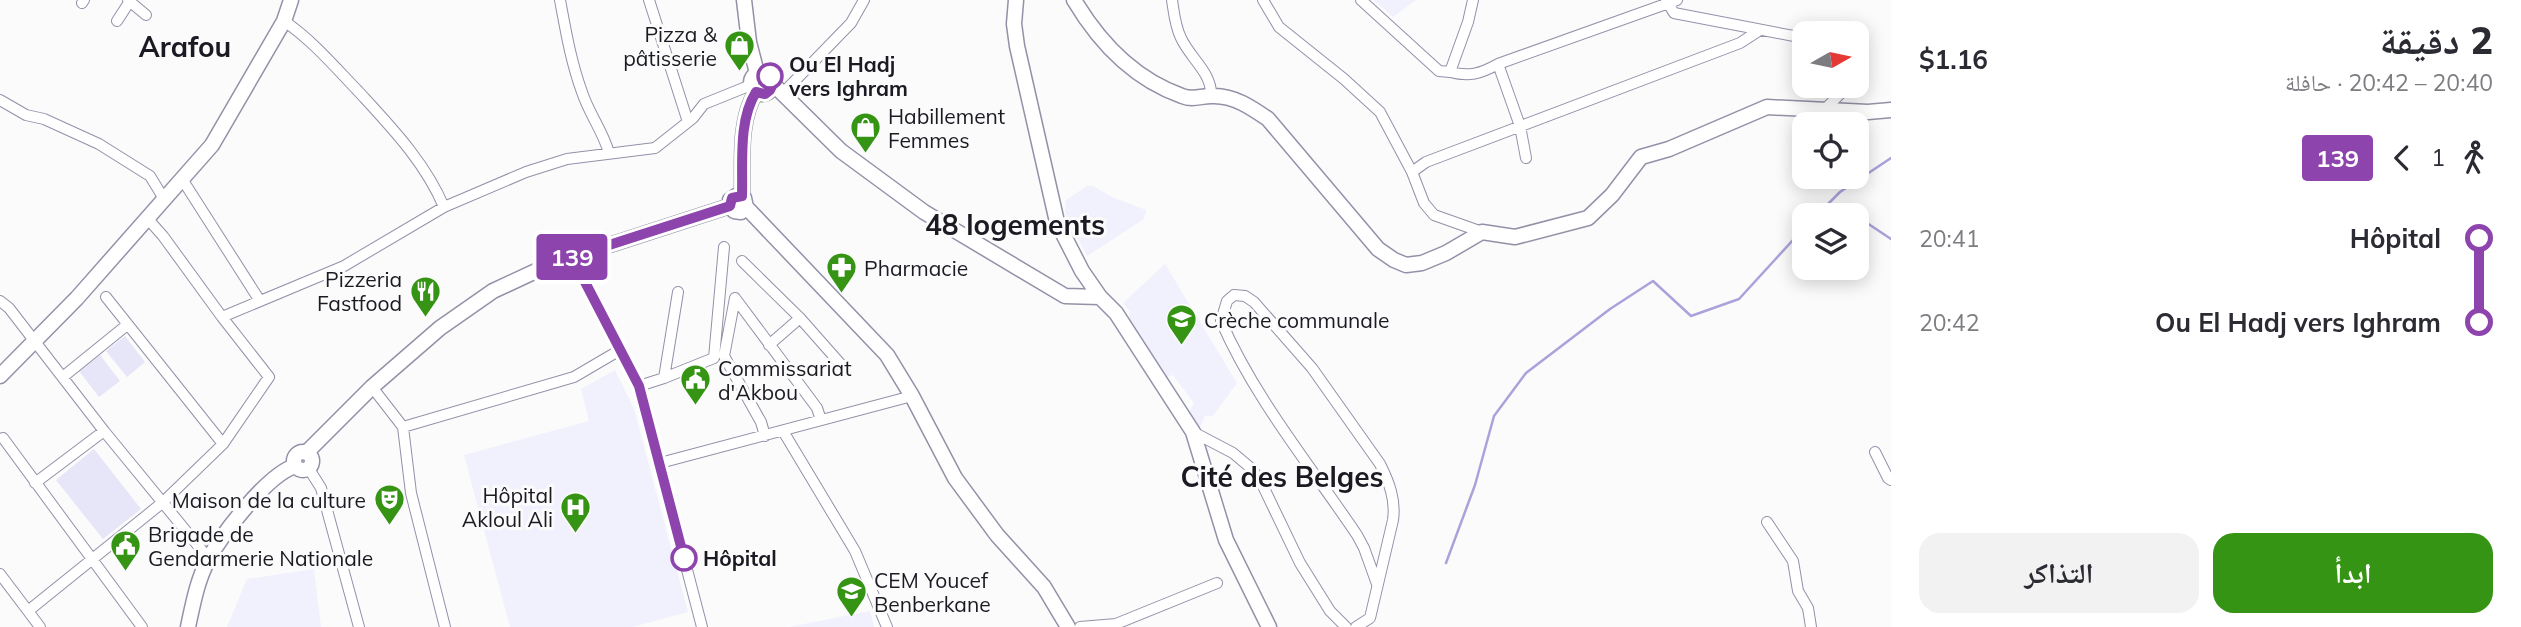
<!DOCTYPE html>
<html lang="ar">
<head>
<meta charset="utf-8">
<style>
	:root { --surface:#fff; --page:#f2f2f3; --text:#2b2b33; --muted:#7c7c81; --accent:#359413 }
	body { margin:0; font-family:Mulish,"Noto Naskh Arabic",sans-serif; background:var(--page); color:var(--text); direction:rtl; height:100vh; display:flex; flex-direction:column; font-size:26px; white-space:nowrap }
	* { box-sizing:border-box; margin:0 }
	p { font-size:23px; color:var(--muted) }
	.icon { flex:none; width:38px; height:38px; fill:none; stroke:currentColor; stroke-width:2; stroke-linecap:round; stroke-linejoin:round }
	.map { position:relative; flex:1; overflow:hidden; direction:ltr }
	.sheet { display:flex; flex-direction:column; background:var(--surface); width:630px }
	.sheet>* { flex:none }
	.badge { padding:0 14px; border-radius:5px; font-size:24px; line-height:46px }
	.needle { width:46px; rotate:81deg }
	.tools { position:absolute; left:1792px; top:21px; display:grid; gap:14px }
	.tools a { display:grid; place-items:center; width:77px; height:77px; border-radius:14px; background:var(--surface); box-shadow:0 4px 18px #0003; font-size:35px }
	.map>.badge { position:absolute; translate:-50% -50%; box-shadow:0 0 0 4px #fff }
	.legs { display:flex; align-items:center; gap:10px; height:77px; padding:0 28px; font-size:23px }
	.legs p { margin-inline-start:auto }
	.head { display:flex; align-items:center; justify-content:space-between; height:119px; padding:0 28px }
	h1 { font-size:38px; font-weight:800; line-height:52px }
	.action { display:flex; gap:14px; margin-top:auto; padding:14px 28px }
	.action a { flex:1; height:80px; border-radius:21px; background:var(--accent); color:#fff; font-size:28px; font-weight:800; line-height:80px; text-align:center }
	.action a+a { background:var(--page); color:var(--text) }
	ul { padding:0 28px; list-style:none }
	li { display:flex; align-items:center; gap:24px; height:84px; font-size:26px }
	li i { display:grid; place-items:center; width:10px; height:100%; margin:0 9px; background:currentColor }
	li i::after { content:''; width:18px; height:18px; margin:-9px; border:5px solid; border-radius:50%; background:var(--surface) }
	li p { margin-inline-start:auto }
	li:first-child i { background:linear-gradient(#0000 50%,currentColor 0) }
	li:last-child i { background:linear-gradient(currentColor 50%,#0000 0) }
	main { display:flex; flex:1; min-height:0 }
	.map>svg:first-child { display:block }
	.built { fill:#f1f0fd }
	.green { fill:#e7e6f8 }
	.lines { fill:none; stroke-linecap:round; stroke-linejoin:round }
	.stream { stroke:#aaa3db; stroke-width:2.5 }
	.street-casing { stroke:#9391a8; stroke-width:12 }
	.secondary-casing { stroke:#9391a8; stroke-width:17 }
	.street { stroke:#fff; stroke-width:10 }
	.secondary { stroke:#fff; stroke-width:14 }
	.line-1-casing { stroke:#fff; stroke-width:16 }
	.line-1 { stroke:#8e44ad; stroke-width:10 }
	.stop-1-dot { fill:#fff; stroke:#8e44ad; stroke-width:3.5 }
	.labels { text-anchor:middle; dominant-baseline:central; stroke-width:6; stroke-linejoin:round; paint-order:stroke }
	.poi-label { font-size:21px; fill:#1b1a23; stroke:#fbfbfb; text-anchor:start }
	.stop-label { font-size:21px; font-weight:bold; fill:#1b1a23; stroke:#fbfbfb; text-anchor:start }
	.district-label { font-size:28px; font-weight:bold; fill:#1b1a23; stroke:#fbfbfb }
</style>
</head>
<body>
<main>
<section class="sheet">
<div class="head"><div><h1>2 دقيقة</h1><p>20:40 – 20:42 · حافلة</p></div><b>$1.16</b></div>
<div class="legs"><svg class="icon" aria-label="walk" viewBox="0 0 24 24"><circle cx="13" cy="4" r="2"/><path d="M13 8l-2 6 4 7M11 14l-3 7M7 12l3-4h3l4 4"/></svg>1<svg class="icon" aria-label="back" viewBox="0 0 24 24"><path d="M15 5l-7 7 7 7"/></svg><b class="badge" style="background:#8e44ad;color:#fff">139</b></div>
<ul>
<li><i style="color:#8e44ad"></i><b>Hôpital</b><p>20:41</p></li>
<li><i style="color:#8e44ad"></i><b>Ou El Hadj vers Ighram</b><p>20:42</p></li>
</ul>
<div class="action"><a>ابدأ</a><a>التذاكر</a></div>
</section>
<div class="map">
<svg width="1891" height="627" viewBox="0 0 1891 627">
	<rect width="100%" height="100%" fill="#fbfbfb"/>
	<path class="built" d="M1374,0H1416L1393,17Z
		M1087,186H1093L1112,197L1146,210L1144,219L1087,256L1065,213L1066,200Z
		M1165,264L1237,383L1213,416H1205L1200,427L1189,412L1194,403L1173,375L1167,377L1128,320L1130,311L1123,303Z
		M615,370L634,409L688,612L632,627H510L464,455L589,421L581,389Z
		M314,569L321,627H227L247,579Z
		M870,611L874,627H789Z"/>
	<path class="green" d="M125,336L145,362L127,377L106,351Z
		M100,355L120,381L99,397L79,371Z
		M94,449L141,509L103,539L56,480Z"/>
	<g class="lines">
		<path class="stream" d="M1819,213L1833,215
			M1817,215L1840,192L1891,158
			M1857,220L1864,221L1891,239
			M1446,563L1475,485L1494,416L1526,373L1610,309L1653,281L1691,316L1739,299L1804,228"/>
		<defs>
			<path id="street" d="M128,0L146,15
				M560,0C566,32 571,62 582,92C589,114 603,131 609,153
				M649,0L688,122
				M1172,0C1174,13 1175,26 1181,38C1190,58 1212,73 1211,95
				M1263,0L1279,27L1344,79L1380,112L1412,172L1424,203L1434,215L1482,232
				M1361,0L1439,71L1450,72L1468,22L1473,0
				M1666,0L1674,13L1804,38
				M82,3L84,0
				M117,21L130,1
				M284,21C312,40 334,66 358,91C391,127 425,162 444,207
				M1857,57V64
				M1498,64L1520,126L1526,158
				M1450,72C1469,77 1480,74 1498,64L1677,0
				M783,93L851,23L864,0
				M0,100L26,115L44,119L99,144L150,176L164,199
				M1824,110L1848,86
				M1412,172L1426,162L1740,43L1760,30
				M182,179L260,301
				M147,218L163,236L222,317
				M572,257L639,386L702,627
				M742,261L800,318L845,369
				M106,297L223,444
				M735,298L817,408L821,420
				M735,298L724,356L761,422L765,436
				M0,301L9,308L104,431L209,559
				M769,345L800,318
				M64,376L127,325
				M664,378L714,358L724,247
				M639,386L664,378L678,292
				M372,387L403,427L411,493L445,627
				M403,427L574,377L620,350
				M783,431L855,551L887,627
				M1193,432L1233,453L1252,469L1262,484L1300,563L1330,611L1346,627
				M3,438L142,627
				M1875,452L1888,478L1891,480
				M660,463L912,396
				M309,469L321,488L359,627
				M35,483L104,431
				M1767,522L1793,561L1798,591L1808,608L1811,627
				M0,574L28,611
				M40,627L28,611L162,503L223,444L269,377L222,317L344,266L444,207L526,172L567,159L655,148L693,118L704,104L751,85
				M1080,627L1116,624L1217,583
				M1356,627L1370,618L1393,520C1396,500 1389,482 1380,464L1312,368L1254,302L1245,296L1234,295L1227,301L1221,321C1255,399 1310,465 1357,535L1364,548L1377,584"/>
			<path id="secondary" d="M744,0L749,42L757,73
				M1016,0L1014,24L1017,46L1057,222L1082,271L1100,297
				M1074,0C1099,42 1134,79 1182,96C1194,101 1202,95 1214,96C1235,96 1252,108 1268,119L1378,249L1394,260L1406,265L1422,263L1446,253L1482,232L1515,237L1588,218L1612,195L1641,157L1669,149L1767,107L1868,112L1891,110
				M751 83a11 11 0 1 1 22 0a11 11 0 1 1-22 0Z
				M773,84L841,151L924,212L1065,296L1100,297L1116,313L1193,432L1226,540L1269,627
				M742,196C743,163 738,121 756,92
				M746,207L741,212L734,211L730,206V200L736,196L744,198L746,207L887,355L912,396L955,478L997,535L1044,587L1068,627
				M0,376L77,298L212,145L284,21L291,0
				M294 461a9 9 0 1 1 18 0a9 9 0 1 1-18 0Z
				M306,453L372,387L440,328L493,291L551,264L730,206
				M188,627C193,604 197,581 208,560C222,534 267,475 295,466"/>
		</defs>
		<use href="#street" class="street-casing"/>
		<use href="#secondary" class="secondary-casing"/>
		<use href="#street" class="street"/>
		<use href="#secondary" class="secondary"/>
	</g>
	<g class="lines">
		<defs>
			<path id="line-1" d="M684,558L639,386L572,257L730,206L732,198L742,196C743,163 738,121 756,92L765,94L770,90L773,84L770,76"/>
		</defs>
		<use href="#line-1" class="line-1-casing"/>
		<use href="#line-1" class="line-1"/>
	</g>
	<defs>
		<symbol id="shop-pin" viewBox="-11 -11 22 30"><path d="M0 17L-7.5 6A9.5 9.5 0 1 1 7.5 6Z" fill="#359413" stroke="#fbfbfb"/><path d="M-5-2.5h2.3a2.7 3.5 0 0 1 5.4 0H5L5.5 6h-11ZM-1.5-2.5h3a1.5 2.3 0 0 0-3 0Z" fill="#fff"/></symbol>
		<symbol id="pharmacy-pin" viewBox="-11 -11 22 30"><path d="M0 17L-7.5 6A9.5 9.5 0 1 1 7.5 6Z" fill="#359413" stroke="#fbfbfb"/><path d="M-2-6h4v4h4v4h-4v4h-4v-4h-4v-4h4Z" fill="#fff"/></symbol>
		<symbol id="restaurant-pin" viewBox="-11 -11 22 30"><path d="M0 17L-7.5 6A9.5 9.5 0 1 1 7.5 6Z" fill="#359413" stroke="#fbfbfb"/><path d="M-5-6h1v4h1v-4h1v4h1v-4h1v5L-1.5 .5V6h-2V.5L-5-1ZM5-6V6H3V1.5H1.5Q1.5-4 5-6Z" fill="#fff"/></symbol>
		<symbol id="school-pin" viewBox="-11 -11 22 30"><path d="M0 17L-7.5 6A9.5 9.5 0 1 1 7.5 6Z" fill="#359413" stroke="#fbfbfb"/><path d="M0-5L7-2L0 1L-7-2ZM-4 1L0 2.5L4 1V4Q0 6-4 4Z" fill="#fff"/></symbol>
		<symbol id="civic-pin" viewBox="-11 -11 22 30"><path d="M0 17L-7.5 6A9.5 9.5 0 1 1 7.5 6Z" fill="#359413" stroke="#fbfbfb"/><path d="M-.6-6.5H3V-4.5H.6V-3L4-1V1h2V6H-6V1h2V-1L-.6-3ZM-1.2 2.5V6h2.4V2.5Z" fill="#fff"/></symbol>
		<symbol id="theatre-pin" viewBox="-11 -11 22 30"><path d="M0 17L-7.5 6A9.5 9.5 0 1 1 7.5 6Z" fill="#359413" stroke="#fbfbfb"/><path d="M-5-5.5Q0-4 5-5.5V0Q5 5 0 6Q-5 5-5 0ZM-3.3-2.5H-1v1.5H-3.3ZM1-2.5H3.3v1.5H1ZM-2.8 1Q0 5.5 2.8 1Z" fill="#fff"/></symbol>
		<symbol id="hospital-pin" viewBox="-11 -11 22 30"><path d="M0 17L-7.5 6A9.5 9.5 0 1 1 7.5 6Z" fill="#359413" stroke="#fbfbfb"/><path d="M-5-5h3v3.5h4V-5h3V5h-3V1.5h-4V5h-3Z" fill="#fff"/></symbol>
	</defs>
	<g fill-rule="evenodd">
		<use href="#shop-pin" x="722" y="28" width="35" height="47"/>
		<use href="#shop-pin" x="848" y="110" width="35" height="47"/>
		<use href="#pharmacy-pin" x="824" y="250" width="35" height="47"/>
		<use href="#restaurant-pin" x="408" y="274" width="35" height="47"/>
		<use href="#school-pin" x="1164" y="302" width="35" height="47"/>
		<use href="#civic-pin" x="678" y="362" width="35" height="47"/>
		<use href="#theatre-pin" x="372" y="482" width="35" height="47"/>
		<use href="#hospital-pin" x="558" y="490" width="35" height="47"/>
		<use href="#civic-pin" x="108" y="528" width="35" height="47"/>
		<use href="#school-pin" x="834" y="574" width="35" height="47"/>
	</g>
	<g class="stop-1-dot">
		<circle cx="770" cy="76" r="12"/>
		<circle cx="684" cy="558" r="12"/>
	</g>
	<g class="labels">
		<g class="poi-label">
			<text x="717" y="34" text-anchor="end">Pizza &amp;<tspan x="717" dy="24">pâtisserie</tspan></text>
			<text x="888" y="116">Habillement<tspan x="888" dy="24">Femmes</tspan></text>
			<text x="864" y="268">Pharmacie</text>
			<text x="402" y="279" text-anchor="end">Pizzeria<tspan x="402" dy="24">Fastfood</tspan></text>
			<text x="1204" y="320">Crèche communale</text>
			<text x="718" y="368">Commissariat<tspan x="718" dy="24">d'Akbou</tspan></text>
			<text x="553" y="495" text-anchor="end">Hôpital<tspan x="553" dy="24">Akloul Ali</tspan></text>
			<text x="366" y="500" text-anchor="end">Maison de la culture</text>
			<text x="148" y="534">Brigade de<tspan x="148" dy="24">Gendarmerie Nationale</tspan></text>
			<text x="874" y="580">CEM Youcef<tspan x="874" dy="24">Benberkane</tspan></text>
		</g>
		<g class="stop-label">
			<text x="789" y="64">Ou El Hadj<tspan x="789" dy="24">vers Ighram</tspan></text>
			<text x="703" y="558">Hôpital</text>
		</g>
		<g class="district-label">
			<text x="185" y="46">Arafou</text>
			<text x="1015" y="224">48 logements</text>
			<text x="1282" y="476">Cité des Belges</text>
		</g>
	</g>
</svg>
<div class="tools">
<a><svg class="needle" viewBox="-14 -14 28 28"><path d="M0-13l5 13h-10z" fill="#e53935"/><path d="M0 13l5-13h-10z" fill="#7c7c81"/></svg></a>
<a><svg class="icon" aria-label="locate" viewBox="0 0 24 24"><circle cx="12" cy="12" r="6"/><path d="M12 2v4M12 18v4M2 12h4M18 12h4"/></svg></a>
<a><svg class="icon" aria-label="layers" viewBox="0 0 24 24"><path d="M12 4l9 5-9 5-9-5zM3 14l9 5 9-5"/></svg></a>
</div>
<b class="badge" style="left:572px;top:257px;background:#8e44ad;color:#fff">139</b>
</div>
</main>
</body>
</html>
